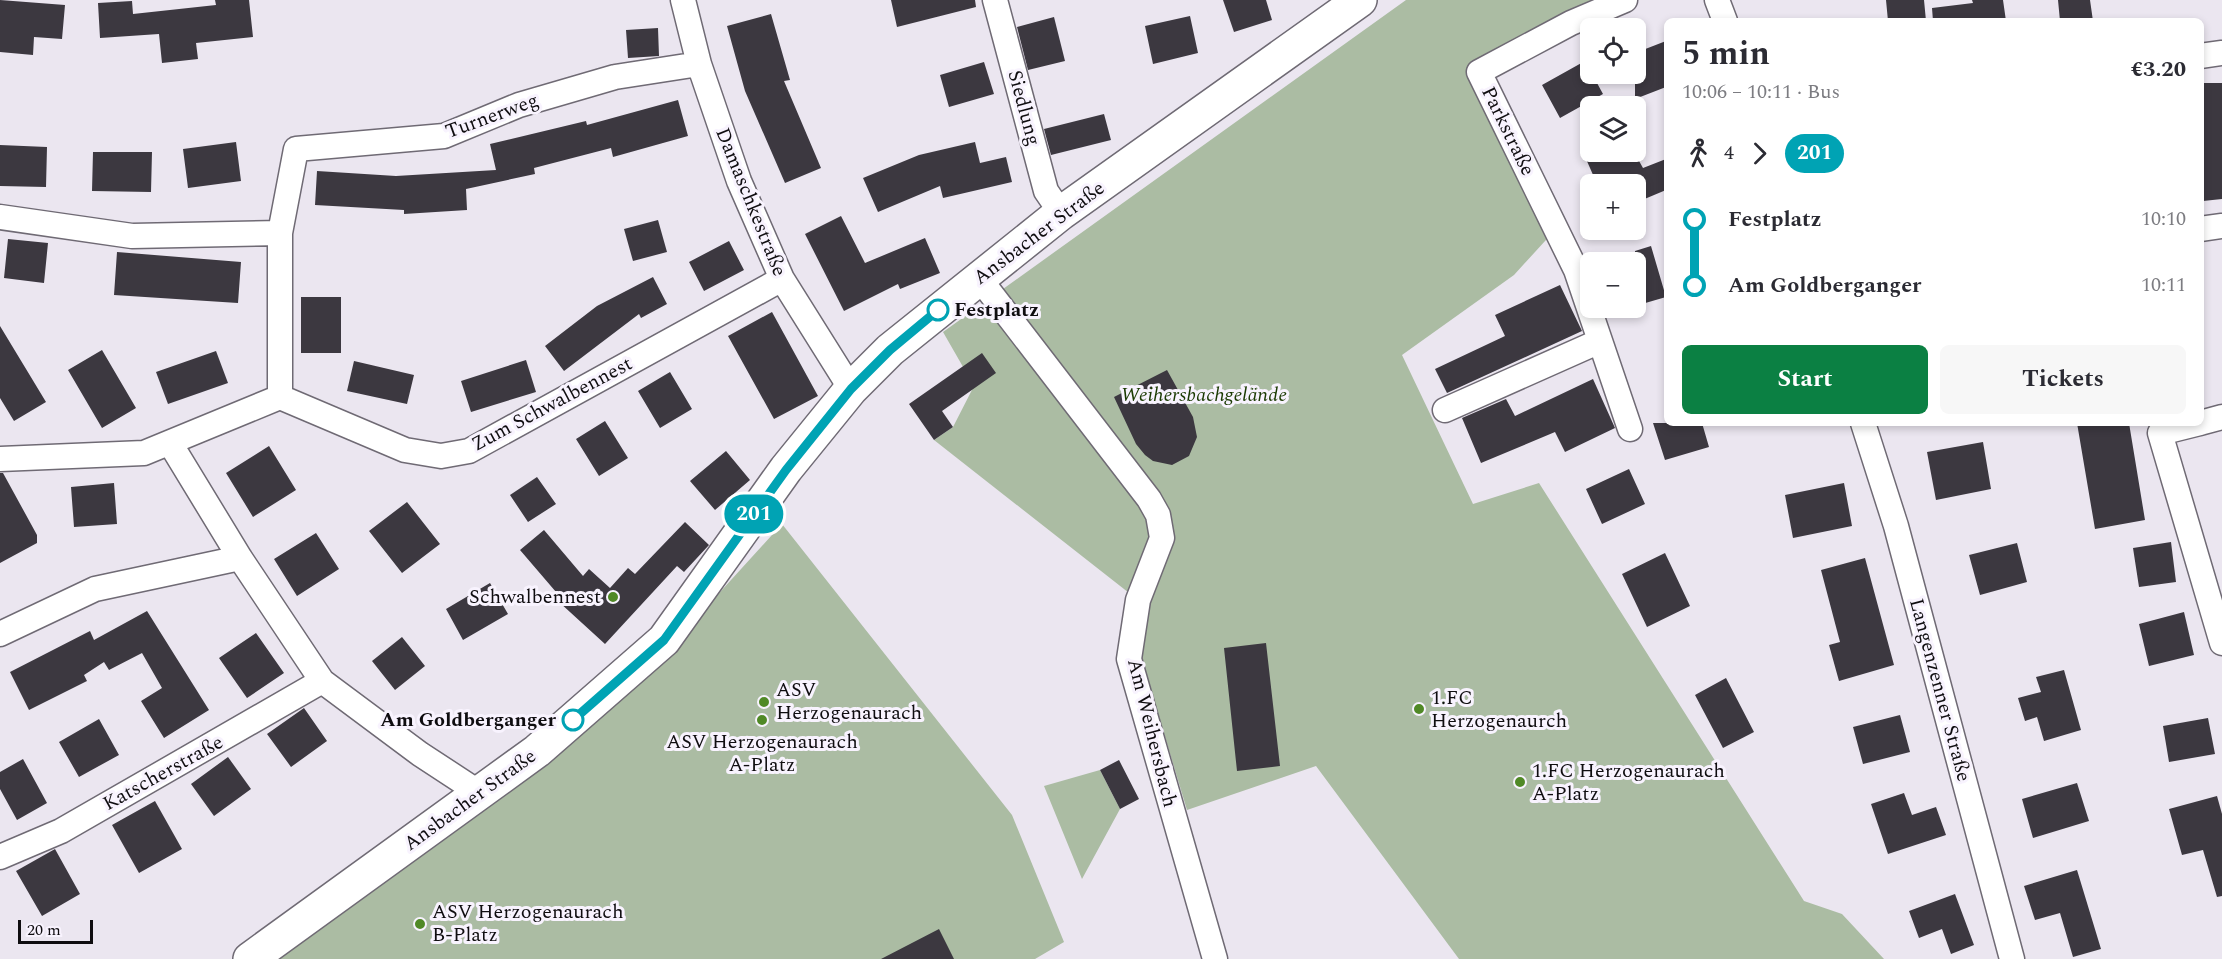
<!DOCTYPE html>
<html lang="en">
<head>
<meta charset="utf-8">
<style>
	:root { --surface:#fff; --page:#f7f7f7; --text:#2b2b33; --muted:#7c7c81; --accent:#0b8043 }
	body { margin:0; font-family:Spectral,serif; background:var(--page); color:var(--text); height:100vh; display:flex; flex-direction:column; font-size:22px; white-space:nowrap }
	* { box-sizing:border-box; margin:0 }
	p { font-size:20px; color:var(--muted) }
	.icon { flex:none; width:33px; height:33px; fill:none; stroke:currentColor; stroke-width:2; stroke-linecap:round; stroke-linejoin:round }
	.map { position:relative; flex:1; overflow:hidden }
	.panel { position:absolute; left:1664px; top:18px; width:540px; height:408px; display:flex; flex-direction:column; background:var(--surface); border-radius:9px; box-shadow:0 3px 9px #0003 }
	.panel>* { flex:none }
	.badge { padding:0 12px; border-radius:20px; font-size:21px; line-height:39px }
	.buttons { position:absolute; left:1580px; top:18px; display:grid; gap:12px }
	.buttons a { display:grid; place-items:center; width:66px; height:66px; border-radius:9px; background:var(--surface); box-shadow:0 3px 9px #0003; font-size:30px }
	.scale { position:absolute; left:18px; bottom:15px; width:75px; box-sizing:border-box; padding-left:6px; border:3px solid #0f0d10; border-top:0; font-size:16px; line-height:21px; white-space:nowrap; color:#0f0d10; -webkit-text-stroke:4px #f8f3fe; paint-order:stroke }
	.map>.badge { position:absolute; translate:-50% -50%; box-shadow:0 0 0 3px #fff }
	.legs { display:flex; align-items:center; gap:9px; height:66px; padding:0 18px; font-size:20px }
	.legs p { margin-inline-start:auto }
	.headline { display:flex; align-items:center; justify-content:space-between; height:102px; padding:0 18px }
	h1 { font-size:33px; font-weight:700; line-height:45px }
	.cta { display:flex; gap:12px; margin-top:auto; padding:12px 18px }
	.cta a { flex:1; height:69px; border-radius:9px; background:var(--accent); color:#fff; font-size:24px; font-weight:700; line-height:69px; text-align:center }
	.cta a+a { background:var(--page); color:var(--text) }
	ul { padding:0 18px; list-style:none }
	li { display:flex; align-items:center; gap:21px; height:66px; font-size:22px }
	li i { display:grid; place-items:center; width:9px; height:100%; margin:0 8px; background:currentColor }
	li i::after { content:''; width:15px; height:15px; margin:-8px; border:4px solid; border-radius:50%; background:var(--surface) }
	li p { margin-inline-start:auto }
	li:first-child i { background:linear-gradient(#0000 50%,currentColor 0) }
	li:last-child i { background:linear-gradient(currentColor 50%,#0000 0) }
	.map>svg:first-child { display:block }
	.green { fill:#abbca3 }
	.building { fill:#3c3840 }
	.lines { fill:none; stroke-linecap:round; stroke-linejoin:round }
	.street-casing { stroke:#6f6a74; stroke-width:27 }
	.secondary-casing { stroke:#6f6a74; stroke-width:36 }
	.street { stroke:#fff; stroke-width:24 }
	.secondary { stroke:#fff; stroke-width:33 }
	.line-1-casing { stroke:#fff; stroke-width:14 }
	.line-1 { stroke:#00a3b4; stroke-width:9 }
	.stop-1-dot { fill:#fff; stroke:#00a3b4; stroke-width:3 }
	.poi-dot { fill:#508926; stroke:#f8f3fe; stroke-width:2 }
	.labels { text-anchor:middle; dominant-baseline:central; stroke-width:6; stroke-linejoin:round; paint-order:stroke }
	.street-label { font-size:20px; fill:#0f0d10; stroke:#f8f3fe }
	.stop-label { font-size:20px; font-weight:bold; fill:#0f0d10; stroke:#f8f3fe; text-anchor:start }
	.park-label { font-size:20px; font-style:italic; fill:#1a3a01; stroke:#f8f3fe }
	.poi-label { font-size:20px; fill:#0f0d10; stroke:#f8f3fe; text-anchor:start }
</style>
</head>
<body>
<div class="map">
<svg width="2222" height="959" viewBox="0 0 2222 959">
	<rect width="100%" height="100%" fill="#ebe6f0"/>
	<path class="green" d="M1406,0H1625L1479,72L1556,229L1514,275L1402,355L1473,504L1539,483L1804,901L1842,914L1884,959H1459L1316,766L1187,810L1141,657L1138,600L934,440L953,427L974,386L943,332Z
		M782,524L1012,815L1064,942L1035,959H274L670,647Z
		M1100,770L1120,809L1082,879L1044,786Z"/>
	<path class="building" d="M0,0L65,5L62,39L34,37L33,55L0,52Z
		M215,0H249L253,37L196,43L198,59L162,63L159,34L100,38L98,3L132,1L133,14L216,5Z
		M891,0H975L976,7L897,27Z
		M1223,0H1266L1272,20L1234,32Z
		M1886,0H1924L1926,21H1888Z
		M1972,0H2003L2006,21H1933L1932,8L1973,3Z
		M2058,0H2090L2093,21H2060Z
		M771,14L790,80L784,81L821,168L785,183L745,91L727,26Z
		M1190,16L1198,53L1153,64L1145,26Z
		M1054,17L1065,61L1028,70L1017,27Z
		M658,28L659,56L628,58L626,30Z
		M1666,41V87L1635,99V53Z
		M1585,61L1603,94L1560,118L1542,85Z
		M984,62L994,94L949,107L940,75Z
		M2200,83H2222V199L2203,201Z
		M678,100L688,136L613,157L611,148L534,168L535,174L466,189L467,210L404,214V210L315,205L317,171L396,176L496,170L490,144L586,121L587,125Z
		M1104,114L1111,140L1051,155L1044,129Z
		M236,142L241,181L188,188L183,149Z
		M975,142L980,163L1006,157L1012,182L943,198L940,186L878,212L863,178L919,155Z
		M0,145L47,147L46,187L0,186Z
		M93,152H152L151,192L92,191Z
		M1583,152H1634L1643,168L1666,159V190L1635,203V184H1597Z
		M841,216L865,263L925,238L940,273L900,289L898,284L844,311L805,234Z
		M658,220L667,252L633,261L624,229Z
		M8,239L48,243L44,283L4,278Z
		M729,241L744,270L704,291L689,262Z
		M1651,246L1666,297L1635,306V251Z
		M117,252L241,262L238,303L114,295Z
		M653,277L667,304L641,318L639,314L564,371L545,346L597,306Z
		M1560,285L1582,331L1447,393L1435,369L1505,336L1495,315Z
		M301,297H341V353H301Z
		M772,312L818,396L774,419L728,336Z
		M0,326L46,402L14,421L0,398Z
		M102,350L136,408L102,428L68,370Z
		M216,351L228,383L168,404L156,372Z
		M982,353L996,373L942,411L953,427L934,440L909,404Z
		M526,360L536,392L471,412L461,381Z
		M354,361L414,375L407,404L347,391Z
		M1167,370L1193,417L1197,437L1189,456L1172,465L1153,461L1145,455L1136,444L1114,397Z
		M670,372L692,409L660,428L638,391Z
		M1593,379L1615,428L1565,452L1555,432L1481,463L1462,418L1506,399L1515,416Z
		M605,421L628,458L599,476L576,439Z
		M1653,423H1702L1709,447L1665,460Z
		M2077,423H2129L2145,520L2095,529Z
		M1983,442L1991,489L1936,500L1927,452Z
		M269,446L296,490L253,517L226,473Z
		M726,451L750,480L715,510L690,481Z
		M1629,469L1645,504L1602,524L1586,489Z
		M0,473H3L37,535V543L0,563Z
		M537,477L556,504L528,522L510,495Z
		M114,483L117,524L74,527L71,487Z
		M1844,483L1852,526L1793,538L1785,495Z
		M407,502L440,544L402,573L369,531Z
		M685,522L709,545L684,572L677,566L605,644L559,602L562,599L520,550L544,530L583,576L589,569L610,588L628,568L635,574Z
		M316,533L339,569L297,596L274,559Z
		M2171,542L2176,582L2139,587L2133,548Z
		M2017,543L2027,582L1980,595L1969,555Z
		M1665,553L1690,606L1647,627L1622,574Z
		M1865,558L1894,665L1839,681L1829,645L1840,642L1821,570Z
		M490,583L508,614L463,640L446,609Z
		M147,611L209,710L164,738L141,701L162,688L142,653L109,670L104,662L84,675L87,681L29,710L10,672L90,631L94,640Z
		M2184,612L2194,655L2149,666L2139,624Z
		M256,633L284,673L247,698L219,658Z
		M402,637L425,666L395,690L372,661Z
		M1266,643L1280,766L1237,771L1224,648Z
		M2064,670L2081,730L2044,741L2037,717L2025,721L2018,698L2041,692L2036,677Z
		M1726,678L1754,732L1723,748L1695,695Z
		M304,708L327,741L291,767L267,734Z
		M1900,715L1910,752L1863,764L1853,727Z
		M2208,718L2215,754L2169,762L2163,726Z
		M99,719L119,755L79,777L59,742Z
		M228,757L251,789L214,816L191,784Z
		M23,759L47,803L17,820L0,789V772Z
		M1119,760L1139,799L1120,809L1100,770Z
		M2077,783L2089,821L2033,838L2022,799Z
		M1904,793L1912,815L1936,807L1946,835L1888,854L1871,804Z
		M2217,796L2222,814V896L2217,897L2203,850L2182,855L2169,809Z
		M155,801L182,849L139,873L112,825Z
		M55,849L80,894L42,916L16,871Z
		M2077,870L2101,949L2073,957L2060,913L2035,920L2024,886Z
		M1955,894L1974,945L1951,954L1942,929L1919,938L1909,911Z
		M939,929L954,959H881Z"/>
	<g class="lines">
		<defs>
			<path id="street" d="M683,0L699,64L739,181L782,279L851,389
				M995,0L1046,191L1061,213
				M1625,0L1571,23L1479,72L1576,270L1630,429
				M1717,0L1725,21
				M2200,56L2222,53
				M0,217L132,236L280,233L296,149L444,136L519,105L615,77L699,64
				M2200,229L2222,226
				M280,233V397
				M979,278L1149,499L1158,515L1162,538L1138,600L1129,659L1215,959
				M1445,410L1600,341
				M1863,423L1896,526L2012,959
				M2200,423L2160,433L2222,643
				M2200,423L2222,417
				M170,443L240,558L322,681L420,754L478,792
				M0,459L144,453L280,397L405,450L441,456L469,451L782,279
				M0,634L95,589L240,558
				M0,857L61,831L322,681"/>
			<path id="secondary" d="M250,959L537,751L664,640L786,469L851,389L890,350L1061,213L1360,0"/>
		</defs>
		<use href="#street" class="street-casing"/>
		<use href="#secondary" class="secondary-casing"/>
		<use href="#street" class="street"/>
		<use href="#secondary" class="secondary"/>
	</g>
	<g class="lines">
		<defs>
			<path id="line-1" d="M573,720L664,640L786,470L851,389L890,350L938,310"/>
		</defs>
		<use href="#line-1" class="line-1-casing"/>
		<use href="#line-1" class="line-1"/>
	</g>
	<g class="stop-1-dot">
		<circle cx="938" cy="310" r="10"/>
		<circle cx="573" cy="720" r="10"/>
	</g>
	<g class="poi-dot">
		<circle cx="613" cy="597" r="6"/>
		<circle cx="764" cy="702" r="6"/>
		<circle cx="1419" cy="709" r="6"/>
		<circle cx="762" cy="720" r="6"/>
		<circle cx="1520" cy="782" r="6"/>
		<circle cx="420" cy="924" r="6"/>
	</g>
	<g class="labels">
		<g class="street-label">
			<text transform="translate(1024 108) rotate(75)">Siedlung</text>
			<text transform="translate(492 116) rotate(-20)">Turnerweg</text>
			<text transform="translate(1508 131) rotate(64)">Parkstraße</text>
			<text transform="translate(751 202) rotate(68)">Damaschkestraße</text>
			<text transform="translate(1039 233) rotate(-37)">Ansbacher Straße</text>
			<text transform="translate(552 404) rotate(-28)">Zum Schwalbennest</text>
			<text transform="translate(1940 690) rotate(75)">Langenzenner Straße</text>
			<text transform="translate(1152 733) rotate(76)">Am Weihersbach</text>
			<text transform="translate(163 773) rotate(-29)">Katscherstraße</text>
			<text transform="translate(470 800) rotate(-36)">Ansbacher Straße</text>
		</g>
		<g class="stop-label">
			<text x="954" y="310">Festplatz</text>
			<text x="556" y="720" text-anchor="end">Am Goldberganger</text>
		</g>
		<g class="park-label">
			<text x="1204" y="395">Weihersbachgelände</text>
		</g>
		<g class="poi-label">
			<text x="601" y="597" text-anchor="end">Schwalbennest</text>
			<text x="776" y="690">ASV<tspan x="776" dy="23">Herzogenaurach</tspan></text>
			<text x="1431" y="698">1.FC<tspan x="1431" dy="23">Herzogenaurch</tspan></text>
			<text x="762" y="742" text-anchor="middle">ASV Herzogenaurach<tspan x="762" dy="23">A-Platz</tspan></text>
			<text x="1532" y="771">1.FC Herzogenaurach<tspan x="1532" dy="23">A-Platz</tspan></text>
			<text x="432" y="912">ASV Herzogenaurach<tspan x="432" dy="23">B-Platz</tspan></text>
		</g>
	</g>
</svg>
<div class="buttons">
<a><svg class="icon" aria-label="locate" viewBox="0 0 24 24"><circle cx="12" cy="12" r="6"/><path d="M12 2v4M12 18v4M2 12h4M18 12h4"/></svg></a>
<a><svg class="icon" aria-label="layers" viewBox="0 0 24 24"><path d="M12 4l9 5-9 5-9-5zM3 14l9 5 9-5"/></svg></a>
<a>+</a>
<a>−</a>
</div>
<div class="scale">20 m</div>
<b class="badge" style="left:754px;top:514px;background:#00a3b4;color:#fff">201</b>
<section class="panel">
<div class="headline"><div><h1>5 min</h1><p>10:06 – 10:11 · Bus</p></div><b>€3.20</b></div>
<div class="legs"><svg class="icon" aria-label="walk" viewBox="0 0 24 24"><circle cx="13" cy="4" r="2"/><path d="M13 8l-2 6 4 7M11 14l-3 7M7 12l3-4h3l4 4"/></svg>4<svg class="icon" aria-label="forward" viewBox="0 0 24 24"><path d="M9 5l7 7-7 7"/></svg><b class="badge" style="background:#00a3b4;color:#fff">201</b></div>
<ul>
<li><i style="color:#00a3b4"></i><b>Festplatz</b><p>10:10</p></li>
<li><i style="color:#00a3b4"></i><b>Am Goldberganger</b><p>10:11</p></li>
</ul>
<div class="cta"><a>Start</a><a>Tickets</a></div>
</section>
</div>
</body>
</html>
